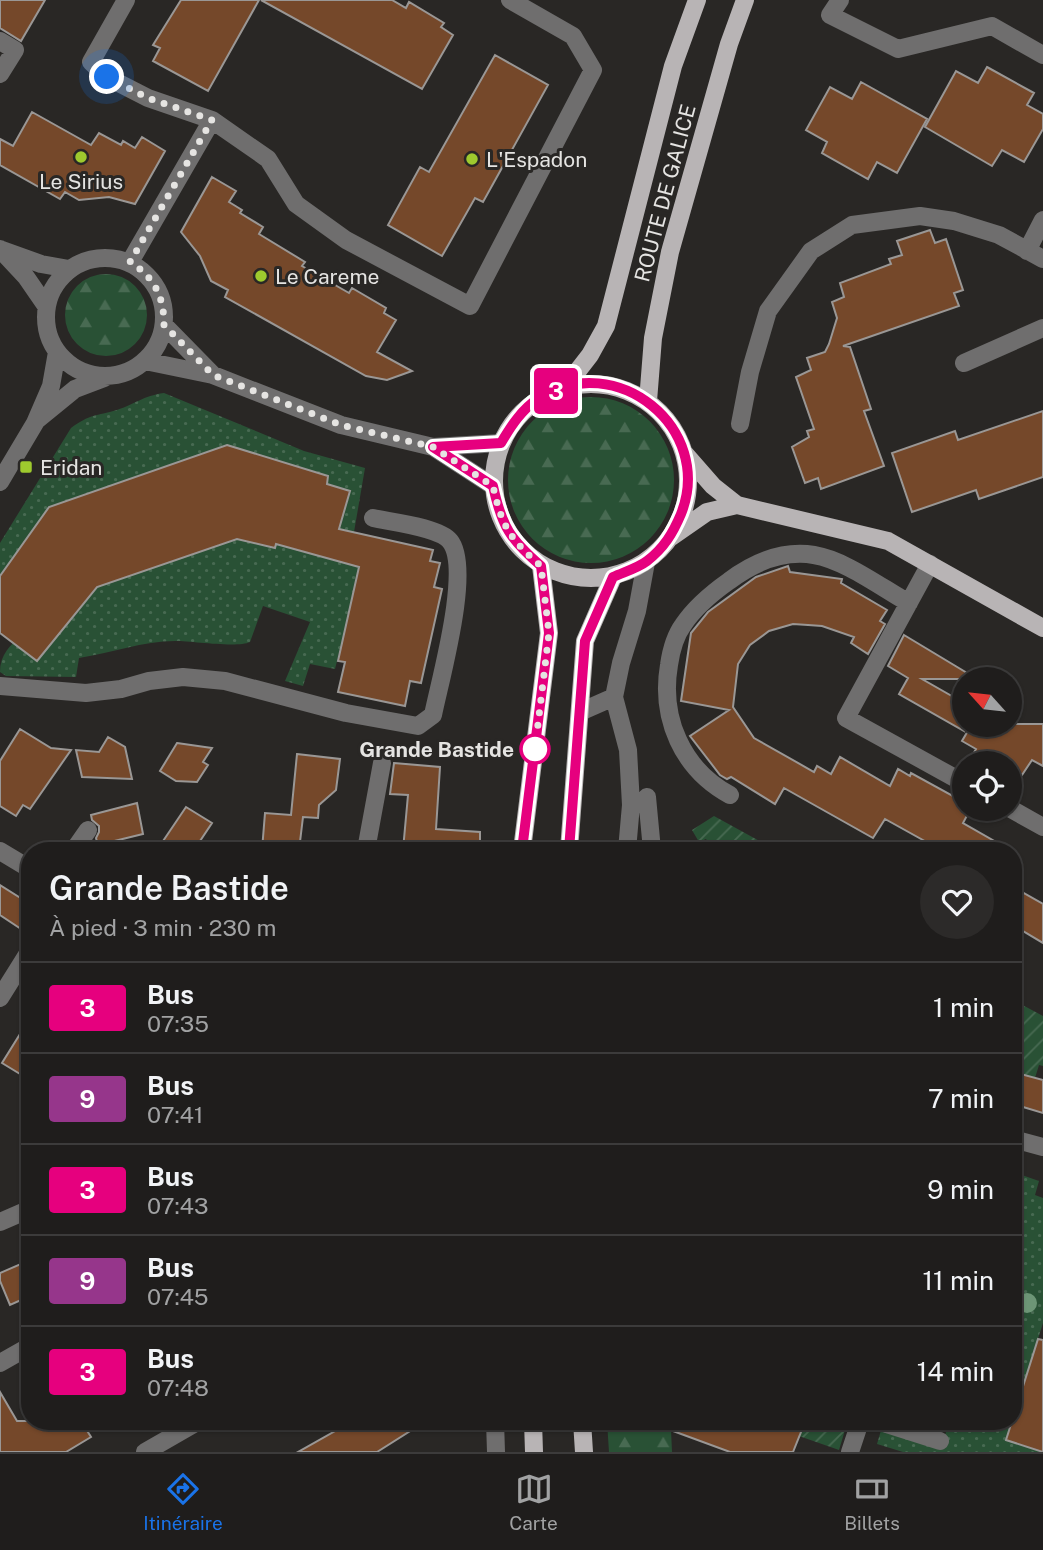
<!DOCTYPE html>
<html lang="fr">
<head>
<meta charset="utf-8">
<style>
	:root { --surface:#1f1d1c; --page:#2c2a29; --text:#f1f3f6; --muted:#a1a2a3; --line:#3c3b3b; --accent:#1a73e8 }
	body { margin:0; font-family:"Public Sans",sans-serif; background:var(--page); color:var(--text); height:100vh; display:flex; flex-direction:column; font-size:26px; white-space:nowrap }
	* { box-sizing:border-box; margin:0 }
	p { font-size:23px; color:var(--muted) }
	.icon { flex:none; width:38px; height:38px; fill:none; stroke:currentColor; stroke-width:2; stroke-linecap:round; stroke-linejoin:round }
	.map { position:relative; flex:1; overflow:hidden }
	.details { position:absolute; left:21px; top:842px; width:1001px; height:588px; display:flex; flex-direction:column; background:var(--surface); border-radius:28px; box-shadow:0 2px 5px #0004,0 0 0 2px var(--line) }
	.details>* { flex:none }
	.badge { padding:0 14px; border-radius:5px; font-size:24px; line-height:46px }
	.needle { width:46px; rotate:297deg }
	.tools { position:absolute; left:952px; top:667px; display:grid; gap:14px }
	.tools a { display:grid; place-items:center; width:70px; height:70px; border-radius:50%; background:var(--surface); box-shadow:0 2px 5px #0004,0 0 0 2px var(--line); font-size:35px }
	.you { position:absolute; width:35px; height:35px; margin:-18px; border:5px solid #fff; border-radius:50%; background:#1a73e8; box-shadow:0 0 0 10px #1a73e833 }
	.map>.badge { position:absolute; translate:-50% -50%; box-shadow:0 0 0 4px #fff }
	.round { display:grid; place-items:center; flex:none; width:74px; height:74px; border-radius:37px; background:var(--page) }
	.head { display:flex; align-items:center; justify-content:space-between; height:119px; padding:0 28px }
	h1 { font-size:33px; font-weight:600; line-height:52px }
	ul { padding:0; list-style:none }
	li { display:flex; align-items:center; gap:21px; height:91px; padding:0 28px; border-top:2px solid var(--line) }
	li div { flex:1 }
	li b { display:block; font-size:26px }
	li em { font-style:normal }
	li .badge { min-width:77px; font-weight:700; text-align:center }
	.menu { display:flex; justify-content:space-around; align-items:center; height:98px; border-top:2px solid var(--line); background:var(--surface); font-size:19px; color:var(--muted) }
	.menu a { display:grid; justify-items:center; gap:4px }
	.menu .current { color:var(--accent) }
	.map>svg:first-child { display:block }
	.grass { fill:url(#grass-dots) }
	.forest { fill:url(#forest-firs) }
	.garden { fill:url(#garden-furrows) }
	.building { fill:#75482a; stroke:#9a9795; stroke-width:2 }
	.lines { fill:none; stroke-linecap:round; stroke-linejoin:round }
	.minor { stroke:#6f6e6e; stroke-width:18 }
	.major { stroke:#b8b4b5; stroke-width:18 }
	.tree { fill:#6d9576 }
	.line-casing { stroke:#fff; stroke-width:16 }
	.line { stroke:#e6007e; stroke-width:10 }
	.walk { stroke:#e5e4e2; stroke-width:7; stroke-dasharray:0 12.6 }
	.poi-dot { fill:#9eca2e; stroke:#292725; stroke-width:2.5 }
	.stop-dot { fill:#fff; stroke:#e6007e; stroke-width:3.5 }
	.labels { text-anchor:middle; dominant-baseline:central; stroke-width:6; stroke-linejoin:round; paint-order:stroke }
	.poi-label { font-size:21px; fill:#e5e4e2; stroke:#292725; text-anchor:start }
	.street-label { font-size:21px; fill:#e5e4e2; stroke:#292725 }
	.stop-label { font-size:21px; font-weight:bold; fill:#e5e4e2; stroke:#292725; text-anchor:end }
</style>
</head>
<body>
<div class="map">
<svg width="1043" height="1452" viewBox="0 0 1043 1452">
	<defs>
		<pattern id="grass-dots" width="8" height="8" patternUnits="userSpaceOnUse" patternTransform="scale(1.75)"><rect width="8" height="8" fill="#295135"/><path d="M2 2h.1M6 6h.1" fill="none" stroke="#486a52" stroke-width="1.8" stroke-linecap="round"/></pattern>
		<pattern id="forest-firs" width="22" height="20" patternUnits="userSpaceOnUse" patternTransform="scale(1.75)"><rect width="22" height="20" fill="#295135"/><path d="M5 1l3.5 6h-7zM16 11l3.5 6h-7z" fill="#486a52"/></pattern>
		<pattern id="garden-furrows" width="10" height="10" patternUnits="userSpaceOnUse" patternTransform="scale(1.75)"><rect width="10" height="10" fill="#295135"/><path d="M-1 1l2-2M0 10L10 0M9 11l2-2" fill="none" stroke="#486a52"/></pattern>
	</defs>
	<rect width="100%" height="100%" fill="#292725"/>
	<path class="grass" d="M164,393L304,451L365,468L354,532L377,537L375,548L357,575L351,600L358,601L343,637L335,669L310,664L303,686L285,681L310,622L263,606L250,642C237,648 193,641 175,641C143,641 111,653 79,658L76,677L6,676L0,672C0,638 41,627 67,613L74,617L97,587L237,539L274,548L278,540L302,551L330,559L350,491L327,484L328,476L227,445L49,507L0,576V543L71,428C90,414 96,416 117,410C135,404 143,396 164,393Z
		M1013,1172L1039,1181L1035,1195L1043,1198V1323L1013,1417Z
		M945,1421H1012L1006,1440L1043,1452H903L877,1444L882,1427L941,1447L949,1423Z"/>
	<path class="forest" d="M65 315a41 41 0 1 1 82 0a41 41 0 1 1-82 0Z
		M508 480a83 83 0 1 1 166 0a83 83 0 1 1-166 0Z
		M607,1421H674L671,1430L672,1452H609Z"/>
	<path class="garden" d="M714,816L776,850H713L706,839L699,842L692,830Z
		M1013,1000L1043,1016V1066L1039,1065L1035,1078L1013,1072Z
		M787,1421H833L845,1430L839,1450L799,1436L802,1427Z"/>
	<path class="building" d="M0,0H45L21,41L0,28Z
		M181,0H259L208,91L153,61L160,48L153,45Z
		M261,0H392L406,8L409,2L444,23L441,27L453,35L422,89Z
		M495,55L548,85L483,202L475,198L442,256L388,225L420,167L429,172Z
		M987,67L1034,93L1027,105L1043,114V129L1024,162L1002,150L992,166L925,127L956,71L978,83Z
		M861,82L927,119L897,173L877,162L868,179L822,153L827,142L806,130L830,87L852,99Z
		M32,112L91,145L99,133L121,145L123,141L135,148L142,137L165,151L135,204L109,197L79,200L65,192L60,199L0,165V139L13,146Z
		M212,177L236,191L229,202L242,210L240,213L263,227L259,234L305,262L302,266L349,293L352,288L386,308L384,313L396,320L377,352L412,371L387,380L366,376L225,297L228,290L211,281L200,256L181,232Z
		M930,230L935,243L946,239L963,290L954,293L959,306L843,346L850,347L871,409L864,411L884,466L821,489L818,478L805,483L792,447L809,437L807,431L814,429L796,377L811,370L807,358L825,352L829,344L837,318L832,302L844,297L840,283L891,264L889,259L902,255L897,241Z
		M1043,411V477L979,499L976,490L912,512L892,453L955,431L958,440Z
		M227,445L328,476L327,484L350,491L339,529L433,550L430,561L440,563L434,587L442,589L421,683L410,681L405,706L338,692L345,662L338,661L359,567L276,544L275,548L237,539L97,587L37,661L0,633V576L49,507Z
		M788,566L790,572L842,579L841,583L887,610L880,621L885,624L868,654L851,643L854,637L822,626L808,625L793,624L769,631L750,645L738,664L733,707L754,738L814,772L817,766L831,774L840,757L890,786L898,769L910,776L911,773L964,802V808H971L963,823L1010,850H941L885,819L873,838L784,788L775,804L731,777L727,779L720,775L690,736L729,710L681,701L691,633L708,612L756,577Z
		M904,635L977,679H922L964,703V731L899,694L908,678L888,666Z
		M972,724H1043V766L1032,760L1022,775L1010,769V763H968L976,749L962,741Z
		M20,729L51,748L71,750L30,809L23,805L16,816L0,806V761Z
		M108,737L125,747L132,779L82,777L76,750L99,752Z
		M177,743L212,748L203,762L208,765L197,782L176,781L160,771Z
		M297,754L340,759L336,790L319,805L318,818L303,817L299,850H262L265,813L291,815Z
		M394,763L440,767L436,829L480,832V850H403L408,795L390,794Z
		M137,803L143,834L98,845L96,838L99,832V826L92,820L91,815Z
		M186,807L212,823L194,850H157Z
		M0,885L30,904V935L0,915Z
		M1013,887L1043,904V943L1013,925Z
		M30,1018V1080L2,1063Z
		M1013,1072L1043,1080V1113L1013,1104Z
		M30,1260V1296L10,1305L0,1281V1273Z
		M1038,1339L1043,1340V1452L1006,1440Z
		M0,1392L17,1421H81L91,1437L66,1452H0Z
		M353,1421H426L377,1452H298Z
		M654,1421H787L803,1427L793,1452H730L654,1424Z"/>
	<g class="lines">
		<path class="minor" d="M126,0L91,62L107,77L148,98L212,120L268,159L296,204L346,240L470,306L593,70L573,36L510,0
			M840,0L830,15L898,49L992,26L1043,55
			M0,41L15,50L0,74
			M0,249L26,277L46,306
			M2,250L41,264L69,269
			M1027,251L1043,220
			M46 317a59 59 0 1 1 118 0a59 59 0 1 1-118 0Z
			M130,262L212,120
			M164,325L213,375
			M145,361L213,375L341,425L433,447L501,443
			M964,363L1043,328
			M37,420L75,389L104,378
			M740,424L750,372L768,311L811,251L852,225L920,216L954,221L999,235L1043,259
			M433,447L493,486
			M0,482L35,423L51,386L57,352
			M930,564L846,718L964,783
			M0,686L86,693L121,689L149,681L183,677L225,681L346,713L418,726L433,715C440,680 472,568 450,541C439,527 391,522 373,518
			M614,697L628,750L631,805L627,850
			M580,712L614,697L621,663L637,611L646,562
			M730,795C682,769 660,718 669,665C671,651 675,636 683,625C695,607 712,593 729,581C753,563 783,550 814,555C845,560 882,588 909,603
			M647,797L652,850
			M1009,808L1043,827
			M74,850L88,830
			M366,850L382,763
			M0,851L30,869
			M0,998L30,950
			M1013,1139L1043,1147
			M0,1222L30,1209
			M0,1363L30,1346
			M495,1421L496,1452
			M877,1421L940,1441
			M145,1452L199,1421
			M850,1452L859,1425L863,1421"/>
		<path class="major" d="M494 481a97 97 0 1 1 194 0a97 97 0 1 1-194 0Z
			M566,386L590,355L606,326L673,66L697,0
			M648,401L653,338L670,252L729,44L745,0
			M685,454L713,486L737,505L888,541L1043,628
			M671,537L707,512L737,505
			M522,850L549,633L541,566
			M569,850L585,641L613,577
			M533,1421L534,1452
			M582,1421L584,1452"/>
	</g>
	<circle class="tree" cx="1027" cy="1303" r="10"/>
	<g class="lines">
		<defs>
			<path id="line" d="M522,850L549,633L541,566C510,539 502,527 493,486L433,447L501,443C511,426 522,409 539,398C616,349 715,428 681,514C673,533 664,548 647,561C638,568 624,572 613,577L585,641L569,850"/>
		</defs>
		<use href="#line" class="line-casing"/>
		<use href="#line" class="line"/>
		<path class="walk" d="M107,77L148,98L212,120L130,262C154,277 164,296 164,325L213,375L341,425L433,447L493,486C502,527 510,539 541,566L549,633L535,749"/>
	</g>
	<g class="poi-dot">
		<circle cx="81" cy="157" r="7"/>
		<circle cx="472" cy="159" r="7"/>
		<circle cx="261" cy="276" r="7"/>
		<rect x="19" y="460" width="14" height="14" rx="3.5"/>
	</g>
	<circle class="stop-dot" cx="535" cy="749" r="14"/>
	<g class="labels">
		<g class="poi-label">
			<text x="486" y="159">L'Espadon</text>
			<text x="81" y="181" text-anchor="middle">Le Sirius</text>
			<text x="275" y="276">Le Careme</text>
			<text x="40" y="467">Eridan</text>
		</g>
		<g class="street-label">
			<text transform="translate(665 193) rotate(-75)">ROUTE DE GALICE</text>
		</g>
		<g class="stop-label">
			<text x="514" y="749">Grande Bastide</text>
		</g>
	</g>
</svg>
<div class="tools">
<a><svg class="needle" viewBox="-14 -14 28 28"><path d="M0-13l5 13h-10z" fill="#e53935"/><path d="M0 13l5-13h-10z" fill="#a1a2a3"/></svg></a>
<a><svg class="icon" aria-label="locate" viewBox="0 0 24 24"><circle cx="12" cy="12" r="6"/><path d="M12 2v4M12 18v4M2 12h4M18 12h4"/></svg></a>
</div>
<div class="you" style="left:107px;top:77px"></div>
<b class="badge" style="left:556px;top:391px;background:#e6007e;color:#fff">3</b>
<section class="details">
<div class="head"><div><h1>Grande Bastide</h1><p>À pied · 3 min · 230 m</p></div><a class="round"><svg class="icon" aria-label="heart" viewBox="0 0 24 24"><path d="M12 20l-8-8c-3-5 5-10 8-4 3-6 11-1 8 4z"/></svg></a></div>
<ul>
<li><span class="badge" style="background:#e6007e;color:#fff">3</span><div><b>Bus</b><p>07:35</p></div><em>1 min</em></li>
<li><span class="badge" style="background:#96368b;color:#fff">9</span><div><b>Bus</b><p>07:41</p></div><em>7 min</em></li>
<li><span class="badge" style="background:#e6007e;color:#fff">3</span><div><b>Bus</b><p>07:43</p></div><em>9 min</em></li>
<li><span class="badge" style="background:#96368b;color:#fff">9</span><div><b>Bus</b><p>07:45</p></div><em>11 min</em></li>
<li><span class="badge" style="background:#e6007e;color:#fff">3</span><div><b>Bus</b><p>07:48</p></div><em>14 min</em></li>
</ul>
</section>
</div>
<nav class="menu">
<a class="current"><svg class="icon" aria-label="directions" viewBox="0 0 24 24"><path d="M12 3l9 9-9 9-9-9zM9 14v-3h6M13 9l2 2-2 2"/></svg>Itinéraire</a>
<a><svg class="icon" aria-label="map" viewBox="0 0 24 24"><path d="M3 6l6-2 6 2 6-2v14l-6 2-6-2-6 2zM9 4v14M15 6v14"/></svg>Carte</a>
<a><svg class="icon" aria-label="tickets" viewBox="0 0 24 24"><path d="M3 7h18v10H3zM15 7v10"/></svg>Billets</a>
</nav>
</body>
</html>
